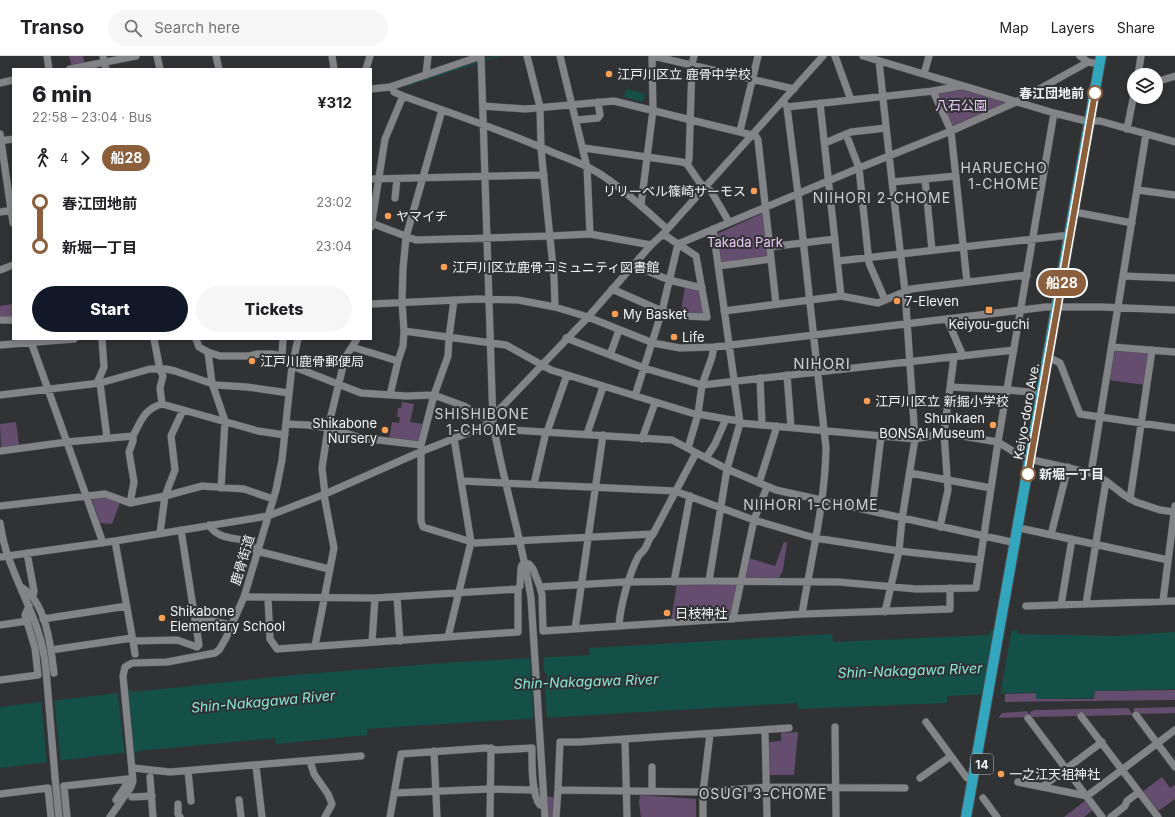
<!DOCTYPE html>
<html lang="en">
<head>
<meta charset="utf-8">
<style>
	:root { --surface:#fff; --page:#f6f6f6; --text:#202124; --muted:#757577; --line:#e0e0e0; --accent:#111827 }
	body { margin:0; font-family:Inter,"Noto Sans JP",sans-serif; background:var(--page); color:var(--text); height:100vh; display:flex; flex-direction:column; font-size:15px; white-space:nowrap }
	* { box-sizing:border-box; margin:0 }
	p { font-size:13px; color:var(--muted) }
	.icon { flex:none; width:22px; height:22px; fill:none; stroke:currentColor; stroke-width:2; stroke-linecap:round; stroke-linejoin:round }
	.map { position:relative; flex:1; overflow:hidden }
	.details { position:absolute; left:12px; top:12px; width:360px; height:272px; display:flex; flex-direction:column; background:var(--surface); border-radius:0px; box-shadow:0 2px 6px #0003 }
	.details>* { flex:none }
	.badge { padding:0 8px; border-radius:13px; font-size:14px; line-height:26px }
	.controls { position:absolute; left:1127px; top:12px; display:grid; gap:8px }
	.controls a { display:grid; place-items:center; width:36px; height:36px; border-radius:50%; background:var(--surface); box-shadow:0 2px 6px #0003; font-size:20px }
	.map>.badge { position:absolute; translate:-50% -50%; box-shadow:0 0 0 2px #fff }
	.legs { display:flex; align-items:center; gap:6px; height:44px; padding:0 20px; font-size:13px }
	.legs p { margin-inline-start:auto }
	.headline { display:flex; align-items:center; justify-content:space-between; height:68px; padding:0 20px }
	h1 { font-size:22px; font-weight:800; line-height:30px }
	.cta { display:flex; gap:8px; margin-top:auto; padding:8px 20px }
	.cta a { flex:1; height:46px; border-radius:24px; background:var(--accent); color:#fff; font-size:16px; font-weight:800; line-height:46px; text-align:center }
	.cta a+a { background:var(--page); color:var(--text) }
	ul { padding:0 20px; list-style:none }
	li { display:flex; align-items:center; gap:14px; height:44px; font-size:15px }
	li i { display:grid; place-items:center; width:6px; height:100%; margin:0 5px; background:currentColor }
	li i::after { content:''; width:10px; height:10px; margin:-5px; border:3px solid; border-radius:50%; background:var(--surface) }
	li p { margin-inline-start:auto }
	li:first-child i { background:linear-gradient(#0000 50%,currentColor 0) }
	li:last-child i { background:linear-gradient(currentColor 50%,#0000 0) }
	header { display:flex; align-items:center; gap:24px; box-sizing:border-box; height:56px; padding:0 20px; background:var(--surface); border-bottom:1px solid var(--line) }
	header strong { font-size:19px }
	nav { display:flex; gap:22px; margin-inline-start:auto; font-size:14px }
	.search { width:280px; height:36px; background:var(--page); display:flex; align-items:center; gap:10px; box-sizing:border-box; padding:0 14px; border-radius:22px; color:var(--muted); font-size:15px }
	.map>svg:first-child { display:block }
	.green { fill:#644d6e }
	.water { fill:#145047 }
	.pier { fill:#303234 }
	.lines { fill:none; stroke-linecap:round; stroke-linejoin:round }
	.stream { stroke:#145047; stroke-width:1.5 }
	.minor-casing { stroke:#4c4e50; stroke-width:8 }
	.highway-casing { stroke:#4c4e50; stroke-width:12 }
	.minor { stroke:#828487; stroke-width:7 }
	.highway { stroke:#33a5bc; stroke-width:10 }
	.minor-bridge-casing { stroke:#4c4e50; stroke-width:8; stroke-linecap:butt }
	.minor-bridge { stroke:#828487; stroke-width:7 }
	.line-1-casing { stroke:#fff; stroke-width:9 }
	.line-1 { stroke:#8b5e3c; stroke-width:6 }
	.poi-dot { fill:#fb9e52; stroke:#303234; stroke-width:1.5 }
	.stop-1-dot { fill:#fff; stroke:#8b5e3c; stroke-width:2 }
	.labels { text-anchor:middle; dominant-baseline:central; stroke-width:4; stroke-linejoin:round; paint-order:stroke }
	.shield { fill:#303234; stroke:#b8b9bb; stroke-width:1 }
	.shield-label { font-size:12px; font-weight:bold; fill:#f2f3f5 }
	.poi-label { font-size:13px; fill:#f2f3f5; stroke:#303234; text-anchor:start }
	.stop-label { font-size:13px; font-weight:bold; fill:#f2f3f5; stroke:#303234; text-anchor:end }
	.park-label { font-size:13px; fill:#ebc9f9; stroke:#303234 }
	.street-label { font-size:13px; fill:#f2f3f5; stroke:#303234 }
	.neighbourhood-label { font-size:14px; letter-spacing:1px; fill:#cccfd2; stroke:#303234 }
	.water-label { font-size:14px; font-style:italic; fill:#89e6d4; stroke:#303234 }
	.quarter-label { font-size:15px; letter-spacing:1px; fill:#cccfd2; stroke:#303234 }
</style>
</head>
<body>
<header>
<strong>Transo</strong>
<div class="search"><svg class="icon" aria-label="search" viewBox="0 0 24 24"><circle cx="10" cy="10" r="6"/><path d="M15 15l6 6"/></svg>Search here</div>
<nav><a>Map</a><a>Layers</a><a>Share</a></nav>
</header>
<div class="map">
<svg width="1175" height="761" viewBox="0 0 1175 761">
	<rect width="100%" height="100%" fill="#303234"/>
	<path class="green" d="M69,0H83L85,9L72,11Z
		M961,32L1007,46L952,71L937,37Z
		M763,157L767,201L721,208L717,178Z
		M685,230L699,234L705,258L681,256Z
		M13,248V263H0V250Z
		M1113,293L1149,295L1145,329L1108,324Z
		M402,346L414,348L410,366L423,368L419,386L389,384L392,366L399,367L400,361H397L398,352H401Z
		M16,366L19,389L1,392L0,368Z
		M104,440L120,447L112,468L100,467L92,443Z
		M784,486L787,487L783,514L779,522H747L745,521L749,502L775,510Z
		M735,527L738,530L732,558L730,561L671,564L677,528Z
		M1175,634V644L1005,646V638L1036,637V643H1094L1095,635Z
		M1175,651V657L1137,658L1133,654L1135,652Z
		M1128,652L1133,659L1030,661V656L1035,654Z
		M1027,655L1028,656V661L999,662L1000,659L1003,657Z
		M786,675V677L798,676L794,719H769V686L781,685V676Z
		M1162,721L1170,732L1175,729V743L1157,756L1142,736Z
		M640,739L696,743V761H641L639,747Z
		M547,740L555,742L554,761H548Z
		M1086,744L1093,754L1084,761H1064Z"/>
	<path class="water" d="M626,33L645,38L643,46L624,41Z
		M1017,574L1018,578L1117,580L1175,576V633L1094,635V642L1036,643V636L947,640V647L798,653L797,647C654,656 510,663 367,673V679L276,688L275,682L138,695L137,697L123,698L122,697L0,712V651L117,637V635L131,633L132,636L304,618L457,606L590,599L589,592L832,578L833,586L989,579L990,575Z"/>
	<path class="pier" d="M1012,572L1000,640L984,641L995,573Z
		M543,600L544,615L548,621L545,629L547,663L533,664L532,624L528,623L531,621L530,601Z
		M126,632L134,699L125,700L117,633Z
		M54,643L61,706L47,708L41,644Z"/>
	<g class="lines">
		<path class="stream" d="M485,4L498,0
			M405,30L479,6"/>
		<defs>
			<path id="minor" d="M47,0L49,13
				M103,0L106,13
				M157,0L160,13
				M216,0L219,13
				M332,0L334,13
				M481,0L493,367C503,426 522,483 531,542L545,761
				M527,0L540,51L541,93L554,221L555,251
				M560,0L587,111L590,178
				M653,0L794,33
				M835,0L851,44
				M863,0L1054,57L1086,65H1100L1175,86
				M1080,0L1088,6
				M879,5L892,126L905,235L915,383L902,463L899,495L885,556
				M70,13L136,0
				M366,13L370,0
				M924,18L929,0
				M426,19L428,0
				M1138,19L1141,0
				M1156,26L1175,20
				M0,27L13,24
				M393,30L394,36L403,40C453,58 505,75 554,97C572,104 591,111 606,122C628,137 648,156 667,173
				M371,33L390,31L481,0
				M933,35L951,75L967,226
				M783,45L787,51L798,138L826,392C825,448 811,503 802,558
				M820,47L841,240
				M483,50L525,53L614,45L752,79
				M787,51L933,35L960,30
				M577,64L598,62L600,59L598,46
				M1127,73L1134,38
				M740,75L758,0
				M754,77L758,84L776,248
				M0,78L13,167
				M846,78L859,112L869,207L885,244
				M0,85L13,83
				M825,87L851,76L886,72
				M584,92L682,106L687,108L700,127L711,135L729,166
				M687,108L689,104L692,8L694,0
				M371,123L544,119
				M925,123L932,194
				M892,126L956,120
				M1138,134L1175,139
				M395,142L397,123
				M641,149L653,54L652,0
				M0,156L13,154
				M1080,157L1132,167
				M371,167L416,184L550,180L590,178L651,189
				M371,171L385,83L403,40
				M678,188L859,112L951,75L1016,46L1088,6L1099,8
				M769,191L835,183
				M838,205L1070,179
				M633,209L669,224L702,232
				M718,210L771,203
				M0,214L13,209
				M1123,220L1175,222
				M612,233L662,255L678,188
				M454,244L449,281L448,300L434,339L421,389V465L423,471L475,487L653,478
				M371,248L477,243L518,244L555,251L588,261L653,287L680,292L714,291L1046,251H1102L1175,254
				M724,255L841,240L878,247L911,233L1027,219
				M947,263L963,300
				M0,264H13
				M404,275L506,289L551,314L698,359
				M566,282L644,312L702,329L1014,294
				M30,283L103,487
				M154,283L160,314L163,320L160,332L162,348
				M196,283L199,291L208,296L212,327L225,365L221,432
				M0,289L74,283
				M352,291L398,305
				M1112,291L1175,296
				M208,296L220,300H249L258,298H272L282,300L292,310L361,337L406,340L434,339L464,350L493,367
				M610,299L619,274
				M282,300L283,283
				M1054,304L1060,307L1080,358L1175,372
				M787,319L791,371
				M760,322L762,369
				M97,327L104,311L102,283
				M100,327L107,382
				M950,331L1008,334L1042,337
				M0,339L100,327L150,313H166L175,315L216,329L247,331L289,337
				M390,339L398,305L403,290L404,275L402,246L403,213L406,181L442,54
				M635,340L662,255L684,260L707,261L696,200L663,178
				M492,357L498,355L588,261L651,189L663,178L823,0
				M698,358L726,363L740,365
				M740,367L915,383L944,377L998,386L1024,402L1091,417L1106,425L1124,439L1136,446L1160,454L1175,456
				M286,368L308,369L328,372L362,382L421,389
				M494,373L672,384L727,413L776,434L1016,487
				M547,376L567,319
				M587,378L603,331
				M454,382L461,425L675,435L754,464L815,482L899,495L980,504
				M642,383L655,347
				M688,392L698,358L702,329L712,301L714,291
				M0,395L67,386L133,380C141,365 144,353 162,348L258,375L285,379
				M706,402L715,388L726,363
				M910,417L991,432
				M1091,417L1146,78
				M759,427L777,370
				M534,428L546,376
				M325,438L322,412L328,372L345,302L357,283
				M1130,443L1152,294
				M130,447L134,426L129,396L133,385V380
				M0,450L105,438L130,447L165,440L202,430L244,433L273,443
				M872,455L881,380
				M0,467C2,479 4,490 8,500C22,541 42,569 46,614
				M209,469C218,484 236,481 250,486L254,493L257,495L329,513
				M940,471L948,434L944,377L954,301
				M1024,473L1168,504
				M160,477L165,440L175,414L171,380L183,354
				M1051,479L1068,411
				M115,485L133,585L177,584L197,591L199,589L181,474
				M27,497L34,535L33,540
				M0,501L115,485L268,460L325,438L420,396L493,367
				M709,525L727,413L740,367L713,173
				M674,526L690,440
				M21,531C46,545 51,591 54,617
				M540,531L542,539L543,575L802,558L950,553V532
				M244,541L375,542L518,533L520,530L521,512L522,509L529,508L533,513L540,531L624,526L709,525L839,526L916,533L976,532L998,386L1054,57
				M397,541L400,585
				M268,542L270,583L277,593L518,576V533
				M1163,545L1175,450
				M1086,548L1106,425
				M1061,549L1072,483
				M1026,550L1175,545
				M195,562L232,569
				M43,563L127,550
				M733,563L754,464L767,431
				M0,569L27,565
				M619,570C620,551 629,518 638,501C639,498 642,497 644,494C648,489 648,483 653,478L696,397
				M575,573L603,379
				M448,581L471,486L461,425
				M133,585L135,598
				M372,586L375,542
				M315,590L334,492L324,439
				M51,594L132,582
				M0,624L38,619L35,592L25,559L29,550
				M1136,659L1175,711
				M1081,660L1158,761
				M1028,662L1102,761
				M926,666L967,722L973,723
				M835,671L836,761
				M765,675L767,761
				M625,683L627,761
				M434,695L437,761
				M310,705L314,718L328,738L332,748L325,761
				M256,710L262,761
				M133,712L170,716L361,700
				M188,715L191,745
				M55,721L59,761
				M150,721L153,761
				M920,722L951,700
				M1018,726L1087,740
				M1042,731L1102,686
				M558,734L703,736L766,731L905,732
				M652,735V711
				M394,737L490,733L535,734
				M0,738L48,732L51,761
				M1087,740L1175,674
				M132,741L152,740
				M983,742L997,761
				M239,744L241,761
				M178,748V758L180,761
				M67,761L64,730L128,723L125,731L116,744
				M110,761L131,731L133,725L123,620L125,611L132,607L167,606L215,597L219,594L226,582L244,541L276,434L282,404L292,310L298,283
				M390,761L401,698L486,692L497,694L532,692C532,706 531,738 540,749H544
				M490,761L491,692
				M556,761L558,734L560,686H579L789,672
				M703,761V736L710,678
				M1111,761L1125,750L1127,745L1139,736"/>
			<path id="highway" d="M966,761L1101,0"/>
		</defs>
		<use href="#minor" class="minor-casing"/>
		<use href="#highway" class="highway-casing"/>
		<use href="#minor" class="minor"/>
		<use href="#highway" class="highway"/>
		<defs>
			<path id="minor-bridge" d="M46,614L55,721"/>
		</defs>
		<use href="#minor-bridge" class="minor-bridge-casing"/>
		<use href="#minor-bridge" class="minor-bridge"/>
	</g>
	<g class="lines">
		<defs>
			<path id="line-1" d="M1028,418L1095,37"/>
		</defs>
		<use href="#line-1" class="line-1-casing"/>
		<use href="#line-1" class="line-1"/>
	</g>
	<g class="poi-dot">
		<circle cx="609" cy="18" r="4"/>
		<circle cx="754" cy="135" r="4"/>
		<circle cx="388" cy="160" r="4"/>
		<circle cx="444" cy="211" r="4"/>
		<circle cx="897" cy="245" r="4"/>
		<rect x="985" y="250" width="8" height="8" rx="2"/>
		<circle cx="615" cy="258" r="4"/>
		<circle cx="674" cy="281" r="4"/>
		<circle cx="252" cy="305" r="4"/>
		<circle cx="867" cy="345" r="4"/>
		<circle cx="993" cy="369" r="4"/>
		<circle cx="385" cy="374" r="4"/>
		<circle cx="667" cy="557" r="4"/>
		<circle cx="162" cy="562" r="4"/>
		<circle cx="1001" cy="718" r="4"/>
	</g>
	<g class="stop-1-dot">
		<circle cx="1095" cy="37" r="7"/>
		<circle cx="1028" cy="418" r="7"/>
	</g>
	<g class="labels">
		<rect class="shield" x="971" y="698" width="22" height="20" rx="3"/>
		<g class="shield-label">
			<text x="982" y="708">14</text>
		</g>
		<g class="poi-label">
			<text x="617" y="18">江戸川区立 鹿骨中学校</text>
			<text x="746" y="135" text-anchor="end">リリーベル篠崎サーモス</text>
			<text x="396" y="160">ヤマイチ</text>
			<text x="452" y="211">江戸川区立鹿骨コミュニティ図書館</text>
			<text x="905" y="245">7-Eleven</text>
			<text x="623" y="258">My Basket</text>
			<text x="989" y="268" text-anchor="middle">Keiyou-guchi</text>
			<text x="682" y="281">Life</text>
			<text x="260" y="305">江戸川鹿骨郵便局</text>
			<text x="875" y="345">江戸川区立 新掘小学校</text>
			<text x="985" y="362" text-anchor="end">Shunkaen<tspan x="985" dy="15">BONSAI Museum</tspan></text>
			<text x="377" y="367" text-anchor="end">Shikabone<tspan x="377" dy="15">Nursery</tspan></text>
			<text x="170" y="555">Shikabone<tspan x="170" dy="15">Elementary School</tspan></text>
			<text x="675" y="557">日枝神社</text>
			<text x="1009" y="718">一之江天祖神社</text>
		</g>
		<g class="stop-label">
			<text x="1084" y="37">春江団地前</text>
			<text x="1039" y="418" text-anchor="start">新堀一丁目</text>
		</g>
		<g class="park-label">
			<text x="961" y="49">八石公園</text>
			<text x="745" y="186">Takada Park</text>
		</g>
		<g class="street-label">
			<text transform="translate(1026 355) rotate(-80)">Keiyo-doro Ave.</text>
			<text transform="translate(242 504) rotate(-73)">鹿骨街道</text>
		</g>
		<g class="neighbourhood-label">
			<text x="1004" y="111">HARUECHO<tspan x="1004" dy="16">1-CHOME</tspan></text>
			<text x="882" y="141">NIIHORI 2-CHOME</text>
			<text x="482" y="357">SHISHIBONE<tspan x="482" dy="16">1-CHOME</tspan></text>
			<text x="811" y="448">NIIHORI 1-CHOME</text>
			<text x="763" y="737">OSUGI 3-CHOME</text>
		</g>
		<g class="water-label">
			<text transform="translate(910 614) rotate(-2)">Shin-Nakagawa River</text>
			<text transform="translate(586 625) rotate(-2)">Shin-Nakagawa River</text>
			<text transform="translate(263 645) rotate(-5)">Shin-Nakagawa River</text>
		</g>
		<g class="quarter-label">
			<text x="822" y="307">NIHORI</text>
		</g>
	</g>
</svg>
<div class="controls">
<a><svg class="icon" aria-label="layers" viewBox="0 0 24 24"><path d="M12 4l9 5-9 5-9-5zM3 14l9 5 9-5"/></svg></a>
</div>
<b class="badge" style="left:1062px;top:227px;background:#8b5e3c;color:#fff">船28</b>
<section class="details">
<div class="headline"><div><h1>6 min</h1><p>22:58 – 23:04 · Bus</p></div><b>¥312</b></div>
<div class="legs"><svg class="icon" aria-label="walk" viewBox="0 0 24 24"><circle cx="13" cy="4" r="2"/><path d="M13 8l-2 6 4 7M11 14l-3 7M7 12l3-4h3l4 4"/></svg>4<svg class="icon" aria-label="forward" viewBox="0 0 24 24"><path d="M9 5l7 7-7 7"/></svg><b class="badge" style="background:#8b5e3c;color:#fff">船28</b></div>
<ul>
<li><i style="color:#8b5e3c"></i><b>春江団地前</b><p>23:02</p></li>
<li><i style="color:#8b5e3c"></i><b>新堀一丁目</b><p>23:04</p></li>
</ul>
<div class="cta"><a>Start</a><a>Tickets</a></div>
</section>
</div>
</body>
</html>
